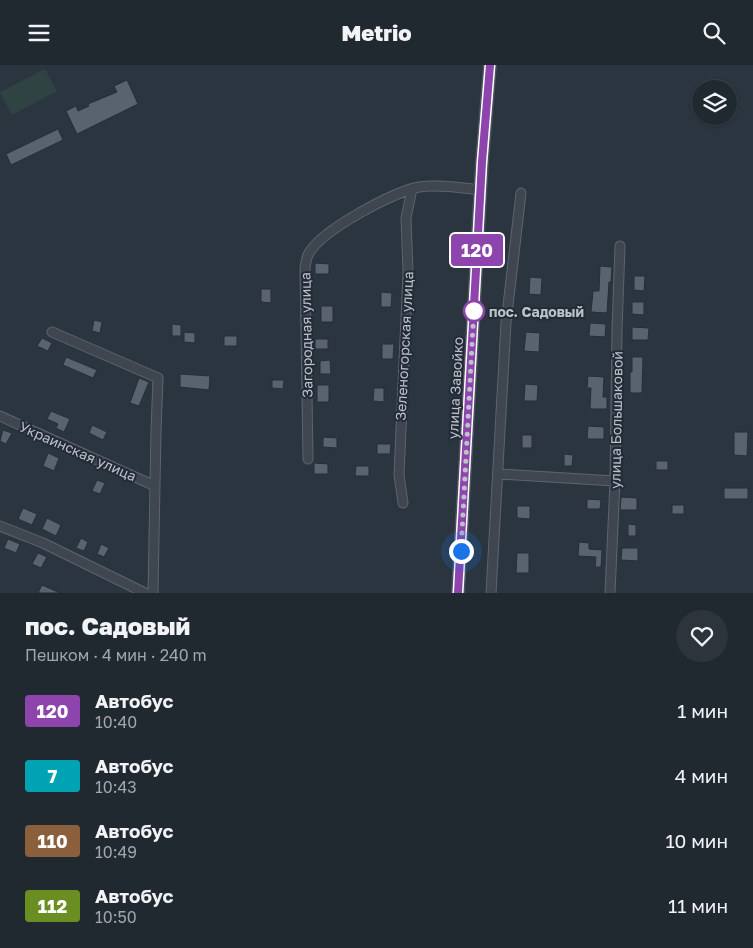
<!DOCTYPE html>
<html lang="ru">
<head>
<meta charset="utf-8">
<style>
	:root { --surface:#202830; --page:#2d343c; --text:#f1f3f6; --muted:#a2a6ab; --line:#3d444c }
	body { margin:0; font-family:"Golos Text",sans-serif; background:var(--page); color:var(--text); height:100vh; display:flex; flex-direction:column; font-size:19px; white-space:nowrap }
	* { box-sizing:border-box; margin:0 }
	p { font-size:16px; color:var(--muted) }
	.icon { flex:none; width:28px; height:28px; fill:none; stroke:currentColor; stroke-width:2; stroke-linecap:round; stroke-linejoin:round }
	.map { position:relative; height:528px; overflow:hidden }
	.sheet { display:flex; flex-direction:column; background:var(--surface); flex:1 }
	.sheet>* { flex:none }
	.badge { padding:0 10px; border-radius:4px; font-size:18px; line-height:32px }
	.fabs { position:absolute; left:692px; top:15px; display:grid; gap:10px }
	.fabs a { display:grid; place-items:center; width:45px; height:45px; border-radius:50%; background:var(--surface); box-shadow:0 1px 4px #0004,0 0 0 1px var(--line); font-size:25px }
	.you { position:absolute; width:25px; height:25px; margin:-12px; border:4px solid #fff; border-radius:50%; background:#1a73e8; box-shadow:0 0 0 8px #1a73e833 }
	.map>.badge { position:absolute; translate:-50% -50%; box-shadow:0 0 0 2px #fff }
	.round { display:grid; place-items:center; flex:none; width:52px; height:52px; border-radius:26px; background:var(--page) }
	.headline { display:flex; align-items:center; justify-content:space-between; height:85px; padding:0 25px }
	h1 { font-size:24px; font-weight:800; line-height:38px }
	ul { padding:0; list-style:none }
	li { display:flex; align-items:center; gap:15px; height:65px; padding:0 25px }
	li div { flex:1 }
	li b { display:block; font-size:19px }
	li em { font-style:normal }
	li .badge { min-width:55px; font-weight:700; text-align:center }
	header { display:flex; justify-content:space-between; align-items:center; height:65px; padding:0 25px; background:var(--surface); font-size:22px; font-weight:800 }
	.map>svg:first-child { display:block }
	.green { fill:#304343 }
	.building { fill:#59636f; stroke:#252d38 }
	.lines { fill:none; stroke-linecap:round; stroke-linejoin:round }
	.minor-casing { stroke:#5d646e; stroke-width:11 }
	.major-casing { stroke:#4b525d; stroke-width:14 }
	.minor { stroke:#3f4650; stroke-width:9 }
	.major { stroke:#5d6670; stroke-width:11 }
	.line-casing { stroke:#fff; stroke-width:11 }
	.line { stroke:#8e44ad; stroke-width:8 }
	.walk { stroke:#bcc2ca; stroke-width:5; stroke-dasharray:0 9 }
	.stop-dot { fill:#fff; stroke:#8e44ad; stroke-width:2.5 }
	.labels { text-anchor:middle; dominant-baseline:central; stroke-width:4; stroke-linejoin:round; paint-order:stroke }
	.stop-label { font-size:14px; font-weight:bold; fill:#bcc2ca; stroke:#232b36; text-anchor:start }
	.street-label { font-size:14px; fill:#bcc2ca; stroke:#232b36 }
</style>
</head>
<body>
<header><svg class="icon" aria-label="menu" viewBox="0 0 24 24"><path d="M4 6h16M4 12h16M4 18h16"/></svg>Metrio<svg class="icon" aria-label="search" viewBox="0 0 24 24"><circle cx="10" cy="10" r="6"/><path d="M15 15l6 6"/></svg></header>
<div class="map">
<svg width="753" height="528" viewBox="0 0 753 528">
	<rect width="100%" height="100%" fill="#2b3540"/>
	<path class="green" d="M45,4L57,26L12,50L0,27Z"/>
	<path class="building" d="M127,15L138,39L77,69L66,46L76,41L78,46L89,41L88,39L117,27L114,21Z
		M58,64L63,75L11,100L6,89Z
		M315,198L329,199V209H315Z
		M600,201L612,202L611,217H609L607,248L591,247L593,226H599Z
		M634,211H645L644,226L634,225Z
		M530,212L542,213L541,230L529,229Z
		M261,224H271V238L261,237Z
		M381,227L392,228L391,242H381Z
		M632,237H644V250L632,249Z
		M321,241H333V257H321Z
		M94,255L102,257L100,268L92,266Z
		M590,258L606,259L605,272L589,271Z
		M172,259L181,260V271H172Z
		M632,262L649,263L648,275H632Z
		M184,267L195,268V278L184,277Z
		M526,267L540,268L539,287L524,286Z
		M224,271H237V281H224Z
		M42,273L52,278L48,286L37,281Z
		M315,274H328V284H315Z
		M382,279H394L393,294H382Z
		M66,292L97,305L93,313L63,300Z
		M632,292H643L642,328H630V307H632Z
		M330,295L331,309H320V296Z
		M180,309L210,311L209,325L180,322Z
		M588,311L604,312L603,332H607V344H590L591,323H587Z
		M139,313L149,317L139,341L130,338Z
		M272,315H284L283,324L272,323Z
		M525,319L538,320L537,336H524Z
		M317,320H329V337H317Z
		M374,323H384V337L373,336Z
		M51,346L70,354L64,367L56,363L58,359L47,354Z
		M92,360L107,367L103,375L89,368Z
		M588,361L604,362V374H587Z
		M3,365L12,368L6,379L0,376Z
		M734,367H748L747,391L734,390Z
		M522,370H532V383H522Z
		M323,372L337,373V383L323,382Z
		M377,379H391L390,389H377Z
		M48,388L59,393L54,406L43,401Z
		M564,389L573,390L572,401H564Z
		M656,396H668V405H656Z
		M314,398L328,399V409H314Z
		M356,401H369V411H355Z
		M97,415L105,418L100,429L92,426Z
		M724,423H748V434H724Z
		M621,432L637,433V445H620Z
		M587,434L601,435L600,444H587Z
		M672,440H684V449H672Z
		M517,441H530V454L517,453Z
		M23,443L37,449L32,460L18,454Z
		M47,453L61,460L56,471L42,464Z
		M628,459L636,460V471H628Z
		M81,473L88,477L84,486L76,483Z
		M8,474L20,479L16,488L4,483Z
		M579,477L589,478V484L602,485L601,502H595L596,492L578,491Z
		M101,479L109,483L104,492L97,489Z
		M622,483H638V496L621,495Z
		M38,488L47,492L41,503L32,499Z
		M517,488H529V508H516Z
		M42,520L60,528H38Z"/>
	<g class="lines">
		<defs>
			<path id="minor" d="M52,267L158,313L156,366L153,528
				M0,351L155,421
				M308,394L305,203C306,198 306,193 309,188C322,165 393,127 419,122C439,119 461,123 481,125
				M498,409L615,416
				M403,438L399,410L408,207L406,153L412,124
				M0,461L43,478L145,528
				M491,528L506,258L521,128
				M610,528L615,416L617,265L620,181"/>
			<path id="major" d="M458,528L482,97L490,0"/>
		</defs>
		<use href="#minor" class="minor-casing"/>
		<use href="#major" class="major-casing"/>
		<use href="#minor" class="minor"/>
		<use href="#major" class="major"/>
	</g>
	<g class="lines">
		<defs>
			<path id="line" d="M458,528L482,97L490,0"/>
		</defs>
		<use href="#line" class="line-casing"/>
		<use href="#line" class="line"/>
		<path class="walk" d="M461,486L474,242V246"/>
	</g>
	<circle class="stop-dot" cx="474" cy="246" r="10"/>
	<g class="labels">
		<g class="stop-label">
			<text x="489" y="246">пос. Садовый</text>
		</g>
		<g class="street-label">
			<text transform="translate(306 270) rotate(-91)">Загородная улица</text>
			<text transform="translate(404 281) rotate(-87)">Зеленогорская улица</text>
			<text transform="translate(455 323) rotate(-87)">улица Завойко</text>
			<text transform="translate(616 355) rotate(-89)">улица Большаковой</text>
			<text transform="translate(78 386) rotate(24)">Украинская улица</text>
		</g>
	</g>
</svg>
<div class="fabs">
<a><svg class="icon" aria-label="layers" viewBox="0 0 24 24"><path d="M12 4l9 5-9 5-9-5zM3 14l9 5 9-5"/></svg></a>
</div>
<div class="you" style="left:461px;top:486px"></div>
<b class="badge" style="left:477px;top:185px;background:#8e44ad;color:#fff">120</b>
</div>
<section class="sheet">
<div class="headline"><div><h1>пос. Садовый</h1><p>Пешком · 4 мин · 240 m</p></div><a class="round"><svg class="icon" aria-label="heart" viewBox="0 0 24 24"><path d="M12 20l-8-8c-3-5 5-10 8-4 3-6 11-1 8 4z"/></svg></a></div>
<ul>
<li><span class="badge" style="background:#8e44ad;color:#fff">120</span><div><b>Автобус</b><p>10:40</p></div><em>1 мин</em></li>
<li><span class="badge" style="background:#00a3b4;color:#fff">7</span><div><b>Автобус</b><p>10:43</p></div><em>4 мин</em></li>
<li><span class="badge" style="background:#8b5e3c;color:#fff">110</span><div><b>Автобус</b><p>10:49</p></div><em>10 мин</em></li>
<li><span class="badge" style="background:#6b8e23;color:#fff">112</span><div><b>Автобус</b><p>10:50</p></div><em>11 мин</em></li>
</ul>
</section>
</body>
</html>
